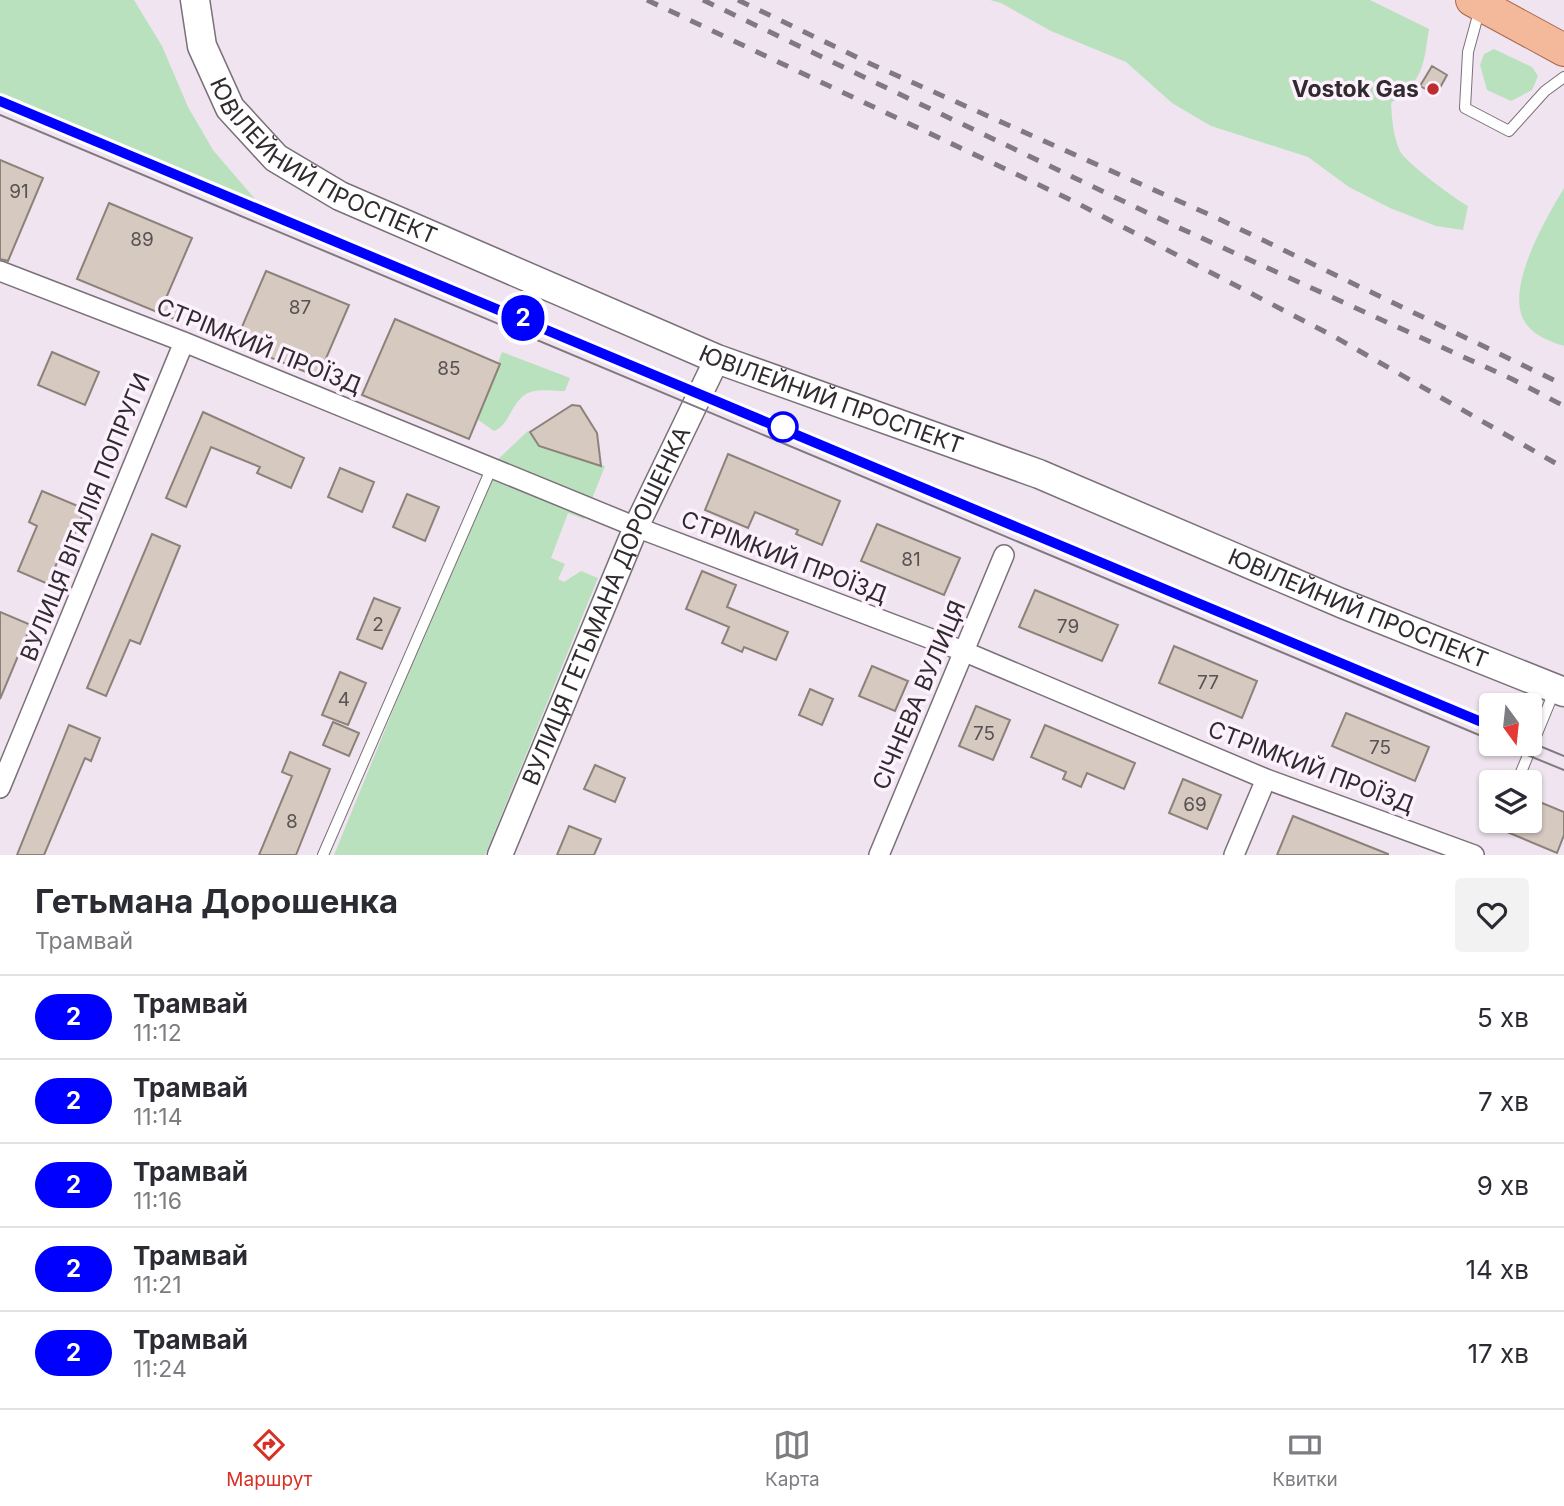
<!DOCTYPE html>
<html lang="uk">
<head>
<meta charset="utf-8">
<style>
	:root { --surface:#fff; --page:#f2f2f3; --text:#2b2b33; --muted:#7c7c81; --line:#e1e1e2; --accent:#d93025 }
	body { margin:0; font-family:Inter,sans-serif; background:var(--page); color:var(--text); height:100vh; display:flex; flex-direction:column; font-size:26px; white-space:nowrap }
	* { box-sizing:border-box; margin:0 }
	p { font-size:23px; color:var(--muted) }
	.icon { flex:none; width:38px; height:38px; fill:none; stroke:currentColor; stroke-width:2; stroke-linecap:round; stroke-linejoin:round }
	.map { position:relative; height:855px; overflow:hidden }
	.sheet { display:flex; flex-direction:column; background:var(--surface); flex:1 }
	.sheet>* { flex:none }
	.badge { padding:0 14px; border-radius:23px; font-size:24px; line-height:46px }
	.needle { width:46px; rotate:165deg }
	.tools { position:absolute; left:1479px; top:693px; display:grid; gap:14px }
	.tools a { display:grid; place-items:center; width:63px; height:63px; border-radius:7px; background:var(--surface); box-shadow:0 2px 5px #0004; font-size:35px }
	.map>.badge { position:absolute; translate:-50% -50%; box-shadow:0 0 0 4px #fff }
	.round { display:grid; place-items:center; flex:none; width:74px; height:74px; border-radius:7px; background:var(--page) }
	.summary { display:flex; align-items:center; justify-content:space-between; height:119px; padding:0 35px }
	h1 { font-size:33px; font-weight:700; line-height:52px }
	ul { padding:0; list-style:none }
	li { display:flex; align-items:center; gap:21px; height:84px; padding:0 35px; border-top:2px solid var(--line) }
	li div { flex:1 }
	li b { display:block; font-size:26px }
	li em { font-style:normal }
	li .badge { min-width:77px; font-weight:700; text-align:center }
	.tabs { display:flex; justify-content:space-around; align-items:center; height:98px; border-top:2px solid var(--line); background:var(--surface); font-size:19px; color:var(--muted) }
	.tabs a { display:grid; justify-items:center; gap:4px }
	.tabs .selected { color:var(--accent) }
	.map>svg:first-child { display:block }
	.green { fill:#bae1bd }
	.building { fill:#d5c9c0; stroke:#8d827a; stroke-width:2 }
	.lines { fill:none; stroke-linecap:round; stroke-linejoin:round }
	.service-casing { stroke:#7a707a; stroke-width:12 }
	.minor-casing { stroke:#7a707a; stroke-width:22 }
	.tertiary-casing { stroke:#7a707a; stroke-width:27 }
	.secondary-casing { stroke:#7a707a; stroke-width:31 }
	.primary-casing { stroke:#aa684a; stroke-width:34 }
	.service { stroke:#fff; stroke-width:10 }
	.minor { stroke:#fff; stroke-width:19 }
	.tertiary { stroke:#fff; stroke-width:24 }
	.secondary { stroke:#fff; stroke-width:28 }
	.primary { stroke:#f4b89b; stroke-width:32 }
	.tram { stroke:#807980; stroke-width:2 }
	.rail { stroke:#807980; stroke-width:5; stroke-dasharray:12 12; stroke-linecap:butt }
	.line-casing { stroke:#fff; stroke-width:16 }
	.line { stroke:#00f; stroke-width:10 }
	.poi-dot { fill:#bc2d30; stroke:#fcf1fc; stroke-width:2.5 }
	.stop-dot { fill:#fff; stroke:#00f; stroke-width:3.5 }
	.labels { text-anchor:middle; dominant-baseline:central; stroke-width:7; stroke-linejoin:round; paint-order:stroke }
	.number-label { font-size:19px; fill:#585253 }
	.poi-label { font-size:23px; font-weight:bold; fill:#2f2b2f; stroke:#fcf1fc; text-anchor:end }
	.street-label { font-size:23px; fill:#2f2b2f; stroke:#fcf1fc }
</style>
</head>
<body>
<div class="map">
<svg width="1564" height="855" viewBox="0 0 1564 855">
	<rect width="100%" height="100%" fill="#efe4ef"/>
	<path class="green" d="M0,0H134L162,46L188,107L213,150L255,199L0,93Z
		M990,0H1370L1429,29C1423,67 1424,79 1391,103C1392,119 1393,136 1400,151C1405,162 1455,199 1468,206L1463,230L1436,226L1390,208L1349,187L1308,157L1211,126L1172,103L1126,62L1051,31L1001,3Z
		M1494,49L1532,67L1538,76L1532,90L1511,101L1487,90L1480,65L1484,54Z
		M1564,188V346C1549,341 1537,337 1527,325C1501,293 1547,217 1564,188Z
		M502,352L570,378L565,391C553,391 536,388 526,394C511,403 509,426 494,431L477,419Z
		M528,431L539,446L605,466L584,519L568,513L551,558L565,564L558,579L564,582L581,571L598,578L485,855H334L494,463Z"/>
	<path class="building" d="M1432,66L1447,75L1436,95L1420,86Z
		M0,160L43,178L8,261L0,259Z
		M109,203L192,238L166,298L181,304L174,319L77,279Z
		M266,271L349,305L318,377L235,343Z
		M395,319L500,364L469,439L362,395Z
		M52,352L99,372L85,405L38,385Z
		M572,405L580,406L597,433L601,466L539,446L530,432Z
		M203,412L304,458L291,488L257,473L260,467L211,447L186,507L166,498Z
		M728,454L840,501L822,545L796,534L798,530L755,512L748,528L705,510Z
		M340,468L374,482L362,512L328,497Z
		M42,491L85,509L72,541L67,539L48,584L18,571L37,526L29,522Z
		M407,494L439,507L425,541L393,527Z
		M877,524L960,558L944,595L861,561Z
		M152,534L180,546L140,644L130,640L106,696L87,688Z
		M702,571L736,585L727,607L788,632L776,660L744,647L742,652L722,643L729,627L686,609Z
		M1035,590L1118,625L1102,661L1019,627Z
		M374,598L400,608L382,649L357,639Z
		M0,612L31,625L0,699Z
		M1174,646L1257,681L1242,718L1159,683Z
		M872,666L908,681L895,711L859,696Z
		M340,672L366,683L348,725L322,715Z
		M810,689L833,699L822,725L799,715Z
		M976,706L1010,720L993,760L959,746Z
		M1346,713L1429,747L1415,781L1332,746Z
		M333,722L359,733L349,756L323,745Z
		M69,725L100,738L91,761L85,758L44,855H17Z
		M1045,725L1135,763L1124,789L1087,773L1081,787L1063,779L1066,772L1031,757Z
		M290,752L330,769L296,855H259L292,776L282,772Z
		M595,765L625,778L615,802L584,789Z
		M1183,779L1221,795L1207,829L1169,813Z
		M1530,798L1564,812V835L1557,853L1481,821H1530Z
		M1293,816L1388,854V855H1277Z
		M569,826L601,839L594,855H557Z"/>
	<g class="lines">
		<defs>
			<path id="service" d="M1480,8L1468,52L1465,108L1509,131L1545,91L1564,77
				M1517,782L1554,692
				M323,855L492,467"/>
			<path id="minor" d="M0,271L184,342L636,527L963,651L1266,779L1474,855
				M0,788L184,342
				M879,855L1004,555
				M1234,855L1266,779"/>
			<g id="tertiary">
				<path id="s1" d="M500,855L636,527L717,359"/>
			</g>
			<g id="secondary">
				<path id="s2" d="M195,0L202,46L230,108L276,158L340,196L717,359L1039,474L1341,603L1564,692"/>
			</g>
			<path id="primary" d="M1472,0L1564,50"/>
		</defs>
		<use href="#service" class="service-casing"/>
		<use href="#minor" class="minor-casing"/>
		<use href="#tertiary" class="tertiary-casing"/>
		<use href="#secondary" class="secondary-casing"/>
		<use href="#primary" class="primary-casing"/>
		<use href="#service" class="service"/>
		<use href="#minor" class="minor"/>
		<use href="#tertiary" class="tertiary"/>
		<use href="#secondary" class="secondary"/>
		<use href="#primary" class="primary"/>
		<path class="tram" d="M0,101L1491,726
			M0,115L1491,740
			M1530,742L1564,756
			M1500,744L1564,770"/>
		<path class="rail" d="M647,0L1073,201L1335,337L1564,468
			M703,0L1173,225L1512,379L1564,406
			M738,0L871,64L1217,218L1564,385"/>
	</g>
	<g class="lines">
		<defs>
			<path id="line" d="M0,101L1491,726"/>
		</defs>
		<use href="#line" class="line-casing"/>
		<use href="#line" class="line"/>
	</g>
	<circle class="poi-dot" cx="1433" cy="89" r="7"/>
	<circle class="stop-dot" cx="783" cy="427" r="14"/>
	<g class="labels">
		<g class="number-label">
			<text x="19" y="191">91</text>
			<text x="142" y="239">89</text>
			<text x="300" y="307">87</text>
			<text x="449" y="368">85</text>
			<text x="911" y="559">81</text>
			<text x="378" y="624">2</text>
			<text x="1068" y="626">79</text>
			<text x="1208" y="682">77</text>
			<text x="344" y="699">4</text>
			<text x="984" y="733">75</text>
			<text x="1380" y="747">75</text>
			<text x="1195" y="804">69</text>
			<text x="292" y="821">8</text>
		</g>
		<g class="poi-label">
			<text x="1419" y="89">Vostok Gas</text>
		</g>
		<g class="street-label">
			<text stroke="none"><textPath href="#s2" startOffset="222">ЮВІЛЕЙНИЙ ПРОСПЕКТ</textPath></text>
			<text transform="translate(259 346) rotate(22)">СТРІМКИЙ ПРОЇЗД</text>
			<text stroke="none"><textPath href="#s2" startOffset="789">ЮВІЛЕЙНИЙ ПРОСПЕКТ</textPath></text>
			<text transform="translate(85 517) rotate(-68)">ВУЛИЦЯ ВІТАЛІЯ ПОПРУГИ</text>
			<text transform="translate(784 557) rotate(21)">СТРІМКИЙ ПРОЇЗД</text>
			<text stroke="none"><textPath href="#s1" startOffset="271">ВУЛИЦЯ ГЕТЬМАНА ДОРОШЕНКА</textPath></text>
			<text stroke="none"><textPath href="#s2" startOffset="1356">ЮВІЛЕЙНИЙ ПРОСПЕКТ</textPath></text>
			<text transform="translate(919 695) rotate(-67)">СІЧНЕВА ВУЛИЦЯ</text>
			<text transform="translate(1311 767) rotate(21)">СТРІМКИЙ ПРОЇЗД</text>
		</g>
	</g>
</svg>
<div class="tools">
<a><svg class="needle" viewBox="-14 -14 28 28"><path d="M0-13l5 13h-10z" fill="#e53935"/><path d="M0 13l5-13h-10z" fill="#7c7c81"/></svg></a>
<a><svg class="icon" aria-label="layers" viewBox="0 0 24 24"><path d="M12 4l9 5-9 5-9-5zM3 14l9 5 9-5"/></svg></a>
</div>
<b class="badge" style="left:523px;top:318px;background:#00f;color:#fff">2</b>
</div>
<section class="sheet">
<div class="summary"><div><h1>Гетьмана Дорошенка</h1><p>Трамвай</p></div><a class="round"><svg class="icon" aria-label="heart" viewBox="0 0 24 24"><path d="M12 20l-8-8c-3-5 5-10 8-4 3-6 11-1 8 4z"/></svg></a></div>
<ul>
<li><span class="badge" style="background:#00f;color:#fff">2</span><div><b>Трамвай</b><p>11:12</p></div><em>5 хв</em></li>
<li><span class="badge" style="background:#00f;color:#fff">2</span><div><b>Трамвай</b><p>11:14</p></div><em>7 хв</em></li>
<li><span class="badge" style="background:#00f;color:#fff">2</span><div><b>Трамвай</b><p>11:16</p></div><em>9 хв</em></li>
<li><span class="badge" style="background:#00f;color:#fff">2</span><div><b>Трамвай</b><p>11:21</p></div><em>14 хв</em></li>
<li><span class="badge" style="background:#00f;color:#fff">2</span><div><b>Трамвай</b><p>11:24</p></div><em>17 хв</em></li>
</ul>
</section>
<nav class="tabs">
<a class="selected"><svg class="icon" aria-label="directions" viewBox="0 0 24 24"><path d="M12 3l9 9-9 9-9-9zM9 14v-3h6M13 9l2 2-2 2"/></svg>Маршрут</a>
<a><svg class="icon" aria-label="map" viewBox="0 0 24 24"><path d="M3 6l6-2 6 2 6-2v14l-6 2-6-2-6 2zM9 4v14M15 6v14"/></svg>Карта</a>
<a><svg class="icon" aria-label="tickets" viewBox="0 0 24 24"><path d="M3 7h18v10H3zM15 7v10"/></svg>Квитки</a>
</nav>
</body>
</html>
